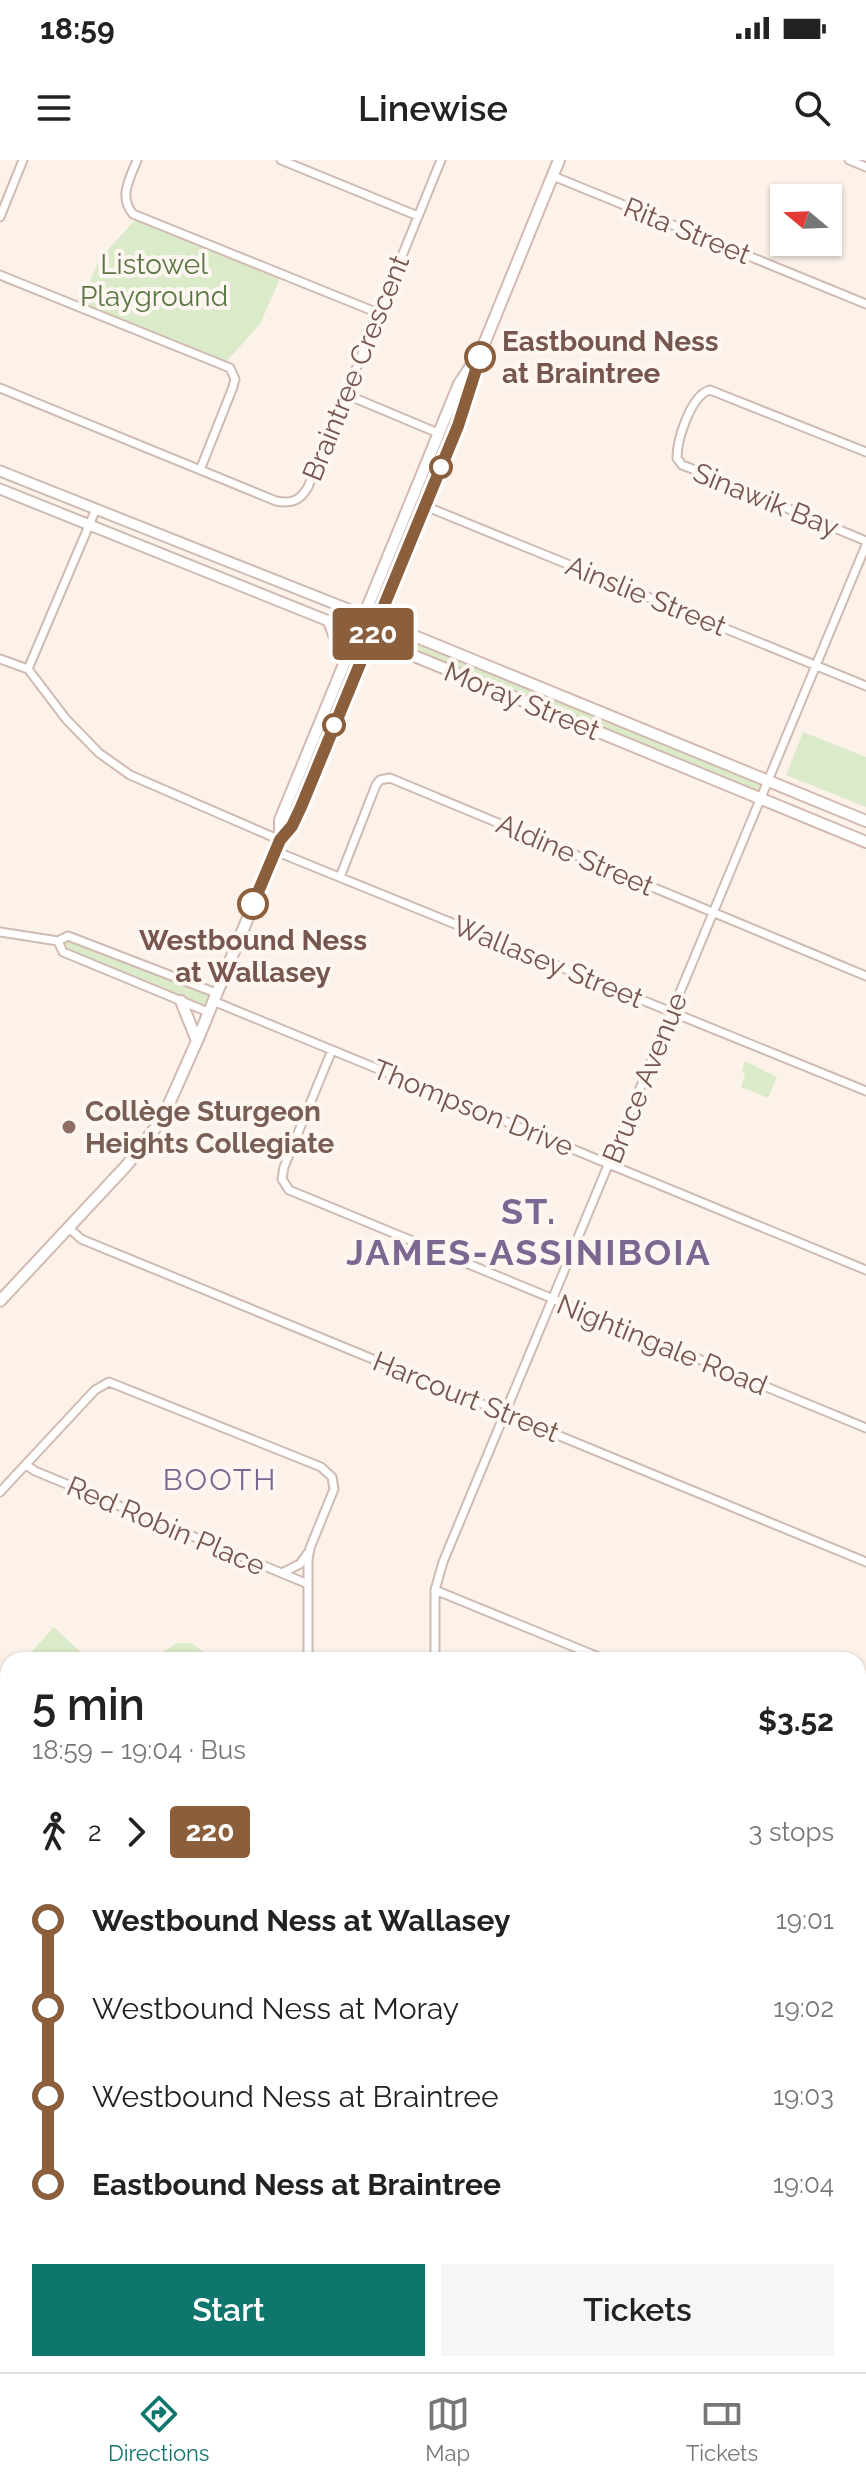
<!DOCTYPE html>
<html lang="en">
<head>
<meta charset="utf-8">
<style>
	:root { --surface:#fff; --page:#f6f6f6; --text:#222; --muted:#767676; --line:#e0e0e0; --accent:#0f766e }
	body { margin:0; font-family:Raleway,sans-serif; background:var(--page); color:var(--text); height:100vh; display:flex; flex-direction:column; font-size:30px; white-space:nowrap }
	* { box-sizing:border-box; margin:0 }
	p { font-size:26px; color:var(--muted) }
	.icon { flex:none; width:44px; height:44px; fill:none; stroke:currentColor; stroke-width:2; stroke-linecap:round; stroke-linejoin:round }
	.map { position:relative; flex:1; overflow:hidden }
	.drawer { position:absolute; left:0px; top:1492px; width:866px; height:720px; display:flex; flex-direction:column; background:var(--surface); border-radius:24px 24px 0 0; box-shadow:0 2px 6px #0004 }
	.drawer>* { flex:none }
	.badge { padding:0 16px; border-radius:6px; font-size:28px; line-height:52px }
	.needle { width:52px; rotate:289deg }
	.buttons { position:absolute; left:770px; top:24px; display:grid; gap:16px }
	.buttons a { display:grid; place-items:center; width:72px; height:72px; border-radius:0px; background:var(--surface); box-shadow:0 2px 6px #0004; font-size:40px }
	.map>.badge { position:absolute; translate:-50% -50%; box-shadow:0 0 0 4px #fff }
	.legs { display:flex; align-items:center; gap:12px; height:88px; padding:0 32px; font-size:26px }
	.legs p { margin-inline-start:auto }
	.headline { display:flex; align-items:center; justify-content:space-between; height:136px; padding:0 32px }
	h1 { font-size:44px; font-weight:600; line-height:60px }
	.primary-button { display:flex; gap:16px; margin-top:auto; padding:16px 32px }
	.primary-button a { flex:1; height:92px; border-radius:0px; background:var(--accent); color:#fff; font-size:32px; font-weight:600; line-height:92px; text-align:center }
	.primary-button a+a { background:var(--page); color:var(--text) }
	ul { padding:0 32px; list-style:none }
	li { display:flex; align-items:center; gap:28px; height:88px; font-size:30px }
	li i { display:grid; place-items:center; width:12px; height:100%; margin:0 10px; background:currentColor }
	li i::after { content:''; width:20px; height:20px; margin:-10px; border:6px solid; border-radius:50%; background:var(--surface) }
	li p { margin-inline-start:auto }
	li:first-child i { background:linear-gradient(#0000 50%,currentColor 0) }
	li:last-child i { background:linear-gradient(currentColor 50%,#0000 0) }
	.status { display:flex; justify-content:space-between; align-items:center; height:56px; padding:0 40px; background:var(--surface); direction:ltr }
	.status svg { height:22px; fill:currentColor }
	header { display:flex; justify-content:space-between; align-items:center; height:104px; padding:0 32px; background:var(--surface); font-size:36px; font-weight:600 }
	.menu { display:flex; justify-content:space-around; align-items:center; height:112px; border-top:2px solid var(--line); background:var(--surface); font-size:22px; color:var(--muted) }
	.menu a { display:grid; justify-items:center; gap:4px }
	.menu .selected { color:var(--accent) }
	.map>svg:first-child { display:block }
	.green { fill:#dbeac8 }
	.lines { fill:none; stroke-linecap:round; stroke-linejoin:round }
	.minor-casing { stroke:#d0bbb2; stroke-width:11 }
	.tertiary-casing { stroke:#d0bbb2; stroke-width:13 }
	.secondary-casing { stroke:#d3bab0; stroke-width:14 }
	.trunk-casing { stroke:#d9d0cd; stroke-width:16 }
	.minor { stroke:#fff; stroke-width:7 }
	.tertiary { stroke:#fff; stroke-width:9 }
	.secondary { stroke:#fff; stroke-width:10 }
	.trunk { stroke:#f5bda5; stroke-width:12 }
	.line-1-casing { stroke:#fff; stroke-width:18 }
	.line-1 { stroke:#8b5e3c; stroke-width:12 }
	.stop-1-dot { fill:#fff; stroke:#8b5e3c; stroke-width:4 }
	.education-dot { fill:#8d6e63; stroke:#fef7f1; stroke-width:3 }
	.labels { text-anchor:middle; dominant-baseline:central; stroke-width:8; stroke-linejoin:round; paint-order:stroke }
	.street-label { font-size:28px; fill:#76564e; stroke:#fef7f1 }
	.park-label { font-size:28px; fill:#597643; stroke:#fef7f1 }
	.stop-label { font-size:28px; font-weight:bold; fill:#76564e; stroke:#fef7f1; text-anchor:start }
	.education-label { font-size:28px; font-weight:bold; fill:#785e54; stroke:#fef7f1; text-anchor:start }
	.neighbourhood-label { font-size:30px; letter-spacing:2px; fill:#7c6692; stroke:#fef7f1 }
	.district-label { font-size:36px; font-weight:bold; letter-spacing:2px; fill:#7c6692; stroke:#fef7f1 }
</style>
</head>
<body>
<div class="status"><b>18:59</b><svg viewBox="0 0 49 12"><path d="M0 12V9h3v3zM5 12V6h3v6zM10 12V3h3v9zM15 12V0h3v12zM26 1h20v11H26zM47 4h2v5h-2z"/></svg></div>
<header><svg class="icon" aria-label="menu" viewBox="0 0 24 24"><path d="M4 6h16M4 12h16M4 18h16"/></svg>Linewise<svg class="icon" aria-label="search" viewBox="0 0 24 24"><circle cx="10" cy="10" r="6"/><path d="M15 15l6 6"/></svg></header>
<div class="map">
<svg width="866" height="2212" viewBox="0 0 866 2212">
	<rect width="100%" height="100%" fill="#fcf2ea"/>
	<path class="green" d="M138,57L281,116L260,164L224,204L79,147L100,98Z
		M378,461L769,620L761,639L370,479Z
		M803,572L866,597V647L786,615Z
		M68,776L216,833L208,852L63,792L58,781Z
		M745,901L777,917L768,938L741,927L745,914L742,910Z
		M54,1467L89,1500H24Z
		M177,1483H191L215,1500H150Z
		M858,1839L866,1842V2118L858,2128Z
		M484,2204H797L790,2212H486L479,2209Z"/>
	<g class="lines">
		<defs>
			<path id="minor" d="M137,0C130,19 118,36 133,54L378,153
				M281,0L418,56
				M849,0L866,7
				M553,16L866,144
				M0,57L23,0
				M0,115L230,208L235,219L233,227L200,310
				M0,228L276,341C291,344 300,341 308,327L441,0
				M345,234L438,273
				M866,292L710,230C691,235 677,279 677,298L682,305L690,308L866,381
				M425,346L866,526
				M0,499L28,509L66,559L99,593L130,615L280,680
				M28,509L96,349
				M275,691L866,931
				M340,717L376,625L380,620L390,618L866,816
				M0,772L58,781L68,776L216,833
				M58,781L63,792L208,852
				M213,841L866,1110
				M332,890L284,1007L282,1019L289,1030L866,1268
				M69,1068L81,1079L866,1402
				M26,1305L35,1311L308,1424
				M0,1332L95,1230L109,1222L321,1307L332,1317L334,1329L310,1388L308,1400V1500
				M284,1412L300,1404L307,1394
				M435,1430L606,1500
				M435,1500V1430L443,1402L866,385
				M858,1542L866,1521
				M858,1603L866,1606
				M0,1750L8,1753
				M858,1839L866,1842
				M0,1874L8,1877
				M0,2049L8,2027
				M0,2210L4,2212
				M241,2212L244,2204"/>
			<path id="tertiary" d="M0,311L363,455
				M0,329L356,472"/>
			<path id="secondary" d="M363,455L866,661
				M329,461L344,502
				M356,472L866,682
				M280,680V660L287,643L459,224L476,198
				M181,841L197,881
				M0,1141L127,1005L156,967L168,946L197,881L280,680L292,666L301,647L458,266L482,189L559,0
				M0,2015L8,2019
				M0,2032L8,2036
				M418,2204L438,2212
				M464,2204L486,2212"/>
			<path id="trunk" d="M858,2149L866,2139
				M858,2184L866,2174
				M807,2212L814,2204
				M835,2212L841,2204"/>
		</defs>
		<use href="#minor" class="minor-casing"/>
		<use href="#tertiary" class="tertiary-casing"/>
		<use href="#secondary" class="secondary-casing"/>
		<use href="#trunk" class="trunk-casing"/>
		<use href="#minor" class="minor"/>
		<use href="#tertiary" class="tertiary"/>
		<use href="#secondary" class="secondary"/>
		<use href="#trunk" class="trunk"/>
	</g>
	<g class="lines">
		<defs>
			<path id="line-1" d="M253,744L280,680L292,666L301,647L458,266L480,197"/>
		</defs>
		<use href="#line-1" class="line-1-casing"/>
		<use href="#line-1" class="line-1"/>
	</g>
	<g class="stop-1-dot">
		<circle cx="480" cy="197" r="14"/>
		<circle cx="441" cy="307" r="10"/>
		<circle cx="334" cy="565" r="10"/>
		<circle cx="253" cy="744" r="14"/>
	</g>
	<circle class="education-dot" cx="69" cy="967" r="8"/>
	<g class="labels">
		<g class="street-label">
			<text transform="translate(687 71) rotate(22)">Rita Street</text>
			<text transform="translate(356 208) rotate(-68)">Braintree Crescent</text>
			<text transform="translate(766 340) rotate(22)">Sinawik Bay</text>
			<text transform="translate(646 436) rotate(22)">Ainslie Street</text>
			<text transform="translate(522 541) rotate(22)">Moray Street</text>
			<text transform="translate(575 695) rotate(23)">Aldine Street</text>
			<text transform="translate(548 802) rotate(22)">Wallasey Street</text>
			<text transform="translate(645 918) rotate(-68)">Bruce Avenue</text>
			<text transform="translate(473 948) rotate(22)">Thompson Drive</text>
			<text transform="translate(662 1185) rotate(22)">Nightingale Road</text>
			<text transform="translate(466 1237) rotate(22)">Harcourt Street</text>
			<text transform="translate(166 1366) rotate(23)">Red Robin Place</text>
		</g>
		<g class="park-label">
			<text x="154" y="104">Listowel<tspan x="154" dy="32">Playground</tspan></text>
		</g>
		<g class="stop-label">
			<text x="502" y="181">Eastbound Ness<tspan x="502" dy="32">at Braintree</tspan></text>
			<text x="253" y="780" text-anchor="middle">Westbound Ness<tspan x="253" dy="32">at Wallasey</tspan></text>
		</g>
		<g class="education-label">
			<text x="85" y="951">Collège Sturgeon<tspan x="85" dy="32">Heights Collegiate</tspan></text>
		</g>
		<g class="neighbourhood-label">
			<text x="220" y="1319">BOOTH</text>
		</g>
		<g class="district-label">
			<text x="529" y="1051">ST.<tspan x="529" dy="41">JAMES-ASSINIBOIA</tspan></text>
		</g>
	</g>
</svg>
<div class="buttons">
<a><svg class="needle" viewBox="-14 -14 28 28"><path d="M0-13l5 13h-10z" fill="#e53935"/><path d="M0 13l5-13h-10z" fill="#767676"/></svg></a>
</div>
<b class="badge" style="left:373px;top:474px;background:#8b5e3c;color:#fff">220</b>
<section class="drawer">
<div class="headline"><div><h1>5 min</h1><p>18:59 – 19:04 · Bus</p></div><b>$3.52</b></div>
<div class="legs"><svg class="icon" aria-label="walk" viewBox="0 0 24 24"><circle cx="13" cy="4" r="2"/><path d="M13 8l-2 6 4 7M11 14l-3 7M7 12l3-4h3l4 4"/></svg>2<svg class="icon" aria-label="forward" viewBox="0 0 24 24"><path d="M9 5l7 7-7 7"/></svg><b class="badge" style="background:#8b5e3c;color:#fff">220</b><p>3 stops</p></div>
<ul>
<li><i style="color:#8b5e3c"></i><b>Westbound Ness at Wallasey</b><p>19:01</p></li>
<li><i style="color:#8b5e3c"></i><span>Westbound Ness at Moray</span><p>19:02</p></li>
<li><i style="color:#8b5e3c"></i><span>Westbound Ness at Braintree</span><p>19:03</p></li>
<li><i style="color:#8b5e3c"></i><b>Eastbound Ness at Braintree</b><p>19:04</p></li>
</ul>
<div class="primary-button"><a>Start</a><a>Tickets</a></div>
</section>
</div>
<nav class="menu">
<a class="selected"><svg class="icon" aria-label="directions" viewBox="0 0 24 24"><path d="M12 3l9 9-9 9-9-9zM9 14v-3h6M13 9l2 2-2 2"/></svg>Directions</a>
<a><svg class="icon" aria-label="map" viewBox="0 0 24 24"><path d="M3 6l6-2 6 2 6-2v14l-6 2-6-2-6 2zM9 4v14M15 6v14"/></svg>Map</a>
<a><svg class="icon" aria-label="tickets" viewBox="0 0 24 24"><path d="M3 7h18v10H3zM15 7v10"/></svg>Tickets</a>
</nav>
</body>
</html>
